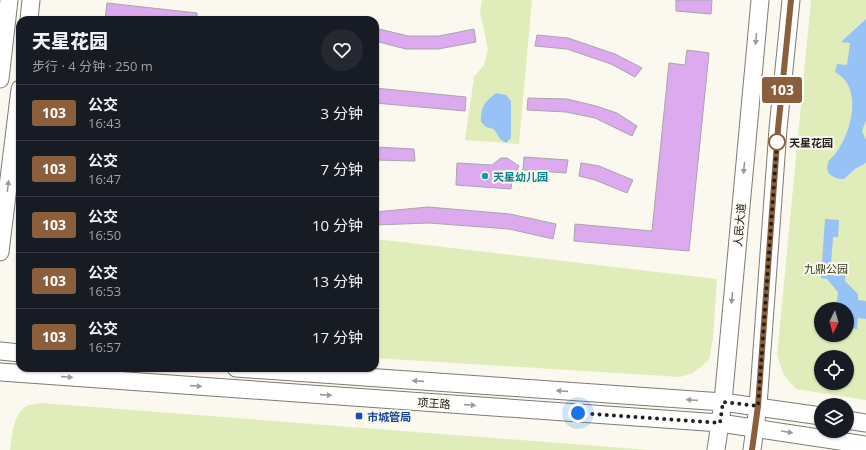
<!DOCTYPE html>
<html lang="zh">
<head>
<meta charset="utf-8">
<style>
	:root { --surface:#171b24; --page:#242831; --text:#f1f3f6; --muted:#9ea1a6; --line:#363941 }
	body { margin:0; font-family:"Open Sans","Noto Sans SC",sans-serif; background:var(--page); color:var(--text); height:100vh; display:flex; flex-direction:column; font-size:15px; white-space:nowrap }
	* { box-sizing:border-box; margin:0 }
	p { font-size:13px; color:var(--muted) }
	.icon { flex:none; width:22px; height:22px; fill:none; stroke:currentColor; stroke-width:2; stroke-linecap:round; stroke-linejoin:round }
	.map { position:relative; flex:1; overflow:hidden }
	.side { position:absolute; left:16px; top:16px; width:363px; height:356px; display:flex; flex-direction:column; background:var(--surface); border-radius:12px; box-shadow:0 1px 3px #0004 }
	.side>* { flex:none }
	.badge { padding:0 8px; border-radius:3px; font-size:14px; line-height:26px }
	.needle { width:26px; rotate:185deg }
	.fabs { position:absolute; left:814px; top:302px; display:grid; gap:8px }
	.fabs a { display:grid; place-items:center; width:40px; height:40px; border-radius:50%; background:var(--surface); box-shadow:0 1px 3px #0004; font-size:20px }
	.you { position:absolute; width:20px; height:20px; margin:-10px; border:3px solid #fff; border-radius:50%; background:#1a73e8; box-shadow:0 0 0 6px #1a73e833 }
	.map>.badge { position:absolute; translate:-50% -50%; box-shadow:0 0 0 2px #fff }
	.round { display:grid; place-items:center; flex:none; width:42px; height:42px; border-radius:21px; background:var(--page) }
	.overview { display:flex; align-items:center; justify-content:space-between; height:68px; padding:0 16px }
	h1 { font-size:19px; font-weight:800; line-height:30px }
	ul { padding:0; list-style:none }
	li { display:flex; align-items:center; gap:12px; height:56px; padding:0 16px; border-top:1px solid var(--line) }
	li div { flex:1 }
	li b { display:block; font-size:15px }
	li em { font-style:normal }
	li .badge { min-width:44px; font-weight:700; text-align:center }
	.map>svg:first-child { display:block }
	.green { fill:#e0edbb; fill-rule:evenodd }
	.water { fill:#96c2f5 }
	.building { fill:#ddaaef; stroke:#a9a4ab }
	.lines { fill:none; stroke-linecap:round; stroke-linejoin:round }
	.major-casing { stroke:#7d7b73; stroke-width:19 }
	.major { stroke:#fff; stroke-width:17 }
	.oneway { fill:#9c9b9a }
	.line-casing { stroke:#fff; stroke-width:9 }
	.line { stroke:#8b5e3c; stroke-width:6 }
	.walk { stroke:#22211e; stroke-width:4; stroke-dasharray:0 7.2 }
	.stop-dot { fill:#fff; stroke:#8b5e3c; stroke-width:2 }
	.culture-dot { fill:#0f9aa8; stroke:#fbf8f0; stroke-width:1.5 }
	.transit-dot { fill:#1a4fb4; stroke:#fbf8f0; stroke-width:1.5 }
	.labels { text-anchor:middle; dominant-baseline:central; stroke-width:4; stroke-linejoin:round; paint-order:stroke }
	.stop-label { font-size:11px; font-weight:bold; fill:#22211e; stroke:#fbf8f0; text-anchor:start }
	.culture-label { font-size:11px; font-weight:bold; fill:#0d838f; stroke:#fbf8f0; text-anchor:start }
	.street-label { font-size:11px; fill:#22211e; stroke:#fbf8f0 }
	.park-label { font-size:11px; fill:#343c19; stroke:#fbf8f0 }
	.transit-label { font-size:11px; font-weight:bold; fill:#164399; stroke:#fbf8f0; text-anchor:start }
</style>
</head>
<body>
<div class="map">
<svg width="866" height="450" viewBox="0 0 866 450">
	<rect width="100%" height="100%" fill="#fbf8f0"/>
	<path class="green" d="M482,0H532L519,144L465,140L474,77L484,65L488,50L480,11Z
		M811,0H866V400L796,389L784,375L777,356ZM821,309H847V335H821ZM821,357H847V383H821Z
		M375,239L717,279L713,338L709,360L693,373L680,377L375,358Z
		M41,403L624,448L650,450H10C12,436 13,411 29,405C33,404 37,404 41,403Z"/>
	<path class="water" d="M866,19V120L862,131L866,140V163L855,169L844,179C834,179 824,174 828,163C829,159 833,157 836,153C851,133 864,87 835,72L837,64L847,65L850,43L841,42Z
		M496,93L506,95L511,101V138L506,143L500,139L494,129L486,127L481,122C481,106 484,103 496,93Z
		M825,219L839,220L838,237H833L831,265L846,266L845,281L858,294V300L866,301V319L858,318L857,329L847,328V309H836L838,292L827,279L821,278Z"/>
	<path class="building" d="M676,0H712L711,14L676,11Z
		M107,3L197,13V20H105Z
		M375,28L408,36H439L474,29L476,42L438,49H406L375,41Z
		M537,35L568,38L615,54L642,68L635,77L611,64L567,49L535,46Z
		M687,50L709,53L689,251L574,241L575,224L652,231L669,63L685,65Z
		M375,88L466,97L465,111L375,103Z
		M528,98L567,99L596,106L617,113L637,126L632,136L595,118L566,112L527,110Z
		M375,147L414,149L415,161L375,160Z
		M524,157L568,160L566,173L523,170Z
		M501,158H507L519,166L512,179L511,189L456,185L457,163L492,165Z
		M581,163L599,166L633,180L627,193L595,180L579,176Z
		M428,207L510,214L556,224L553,239L509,229L429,223L375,225V212Z"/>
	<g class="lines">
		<defs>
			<path id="major" d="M29,20L31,0
				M0,79L9,0
				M0,252L20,89
				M0,351L20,353
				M236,368L723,402L821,416
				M0,372L720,423L866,445
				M847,420L866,423
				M716,450L723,402L760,0
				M752,450L758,406L778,129L791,0"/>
		</defs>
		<use href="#major" class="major-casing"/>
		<use href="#major" class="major"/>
	</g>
	<defs><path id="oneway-solid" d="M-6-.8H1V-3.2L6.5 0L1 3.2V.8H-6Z"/></defs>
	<g class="oneway">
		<use href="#oneway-solid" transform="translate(756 39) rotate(95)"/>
		<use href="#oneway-solid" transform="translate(744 168) rotate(95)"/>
		<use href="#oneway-solid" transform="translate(8 186) rotate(-83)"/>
		<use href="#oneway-solid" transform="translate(732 298) rotate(95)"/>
		<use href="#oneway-solid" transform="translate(67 377) rotate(4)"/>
		<use href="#oneway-solid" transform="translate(418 381) rotate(-176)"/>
		<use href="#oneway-solid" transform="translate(196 386) rotate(4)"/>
		<use href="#oneway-solid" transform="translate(562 391) rotate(-176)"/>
		<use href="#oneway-solid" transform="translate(326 395) rotate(4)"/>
		<use href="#oneway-solid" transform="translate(692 400) rotate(-176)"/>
		<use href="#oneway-solid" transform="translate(470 405) rotate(4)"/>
		<use href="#oneway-solid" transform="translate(787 432) rotate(9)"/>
	</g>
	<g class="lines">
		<defs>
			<path id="line" d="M752,450L758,406L778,129L791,0"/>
		</defs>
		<use href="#line" class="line-casing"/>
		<use href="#line" class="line"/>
		<path class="walk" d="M578,413L720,423L723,402L758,406L777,142"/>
	</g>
	<circle class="stop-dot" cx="777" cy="142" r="8"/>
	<circle class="culture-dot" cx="485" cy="176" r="4"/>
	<rect class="transit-dot" x="355" y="412" width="8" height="8" rx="2"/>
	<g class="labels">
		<g class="stop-label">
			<text x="789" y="142">天星花园</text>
		</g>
		<g class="culture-label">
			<text x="493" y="176">天星幼儿园</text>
		</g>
		<g class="street-label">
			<text transform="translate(739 225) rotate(-85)">人民大道</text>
			<text transform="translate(434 403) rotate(4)">项王路</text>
		</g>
		<g class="park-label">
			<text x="826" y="268">九鼎公园</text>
		</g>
		<g class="transit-label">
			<text x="367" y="416">市城管局</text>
		</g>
	</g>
</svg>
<div class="fabs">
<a><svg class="needle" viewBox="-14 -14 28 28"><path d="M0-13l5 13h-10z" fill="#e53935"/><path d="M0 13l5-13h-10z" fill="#9ea1a6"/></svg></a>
<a><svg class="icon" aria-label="locate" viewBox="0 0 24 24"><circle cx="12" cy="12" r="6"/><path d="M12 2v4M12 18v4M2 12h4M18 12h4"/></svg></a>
<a><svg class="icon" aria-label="layers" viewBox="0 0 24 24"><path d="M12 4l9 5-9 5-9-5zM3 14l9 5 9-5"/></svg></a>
</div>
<div class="you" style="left:578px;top:413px"></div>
<b class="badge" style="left:782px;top:90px;background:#8b5e3c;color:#fff">103</b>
<section class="side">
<div class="overview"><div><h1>天星花园</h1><p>步行 · 4 分钟 · 250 m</p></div><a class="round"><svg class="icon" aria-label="heart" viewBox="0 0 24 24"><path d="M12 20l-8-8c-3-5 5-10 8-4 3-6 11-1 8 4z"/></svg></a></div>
<ul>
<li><span class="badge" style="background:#8b5e3c;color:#fff">103</span><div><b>公交</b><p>16:43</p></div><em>3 分钟</em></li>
<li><span class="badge" style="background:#8b5e3c;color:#fff">103</span><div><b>公交</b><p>16:47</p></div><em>7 分钟</em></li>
<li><span class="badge" style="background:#8b5e3c;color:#fff">103</span><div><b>公交</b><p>16:50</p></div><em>10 分钟</em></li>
<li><span class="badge" style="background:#8b5e3c;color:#fff">103</span><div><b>公交</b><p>16:53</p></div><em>13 分钟</em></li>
<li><span class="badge" style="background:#8b5e3c;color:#fff">103</span><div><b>公交</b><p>16:57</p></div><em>17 分钟</em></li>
</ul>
</section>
</div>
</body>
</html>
